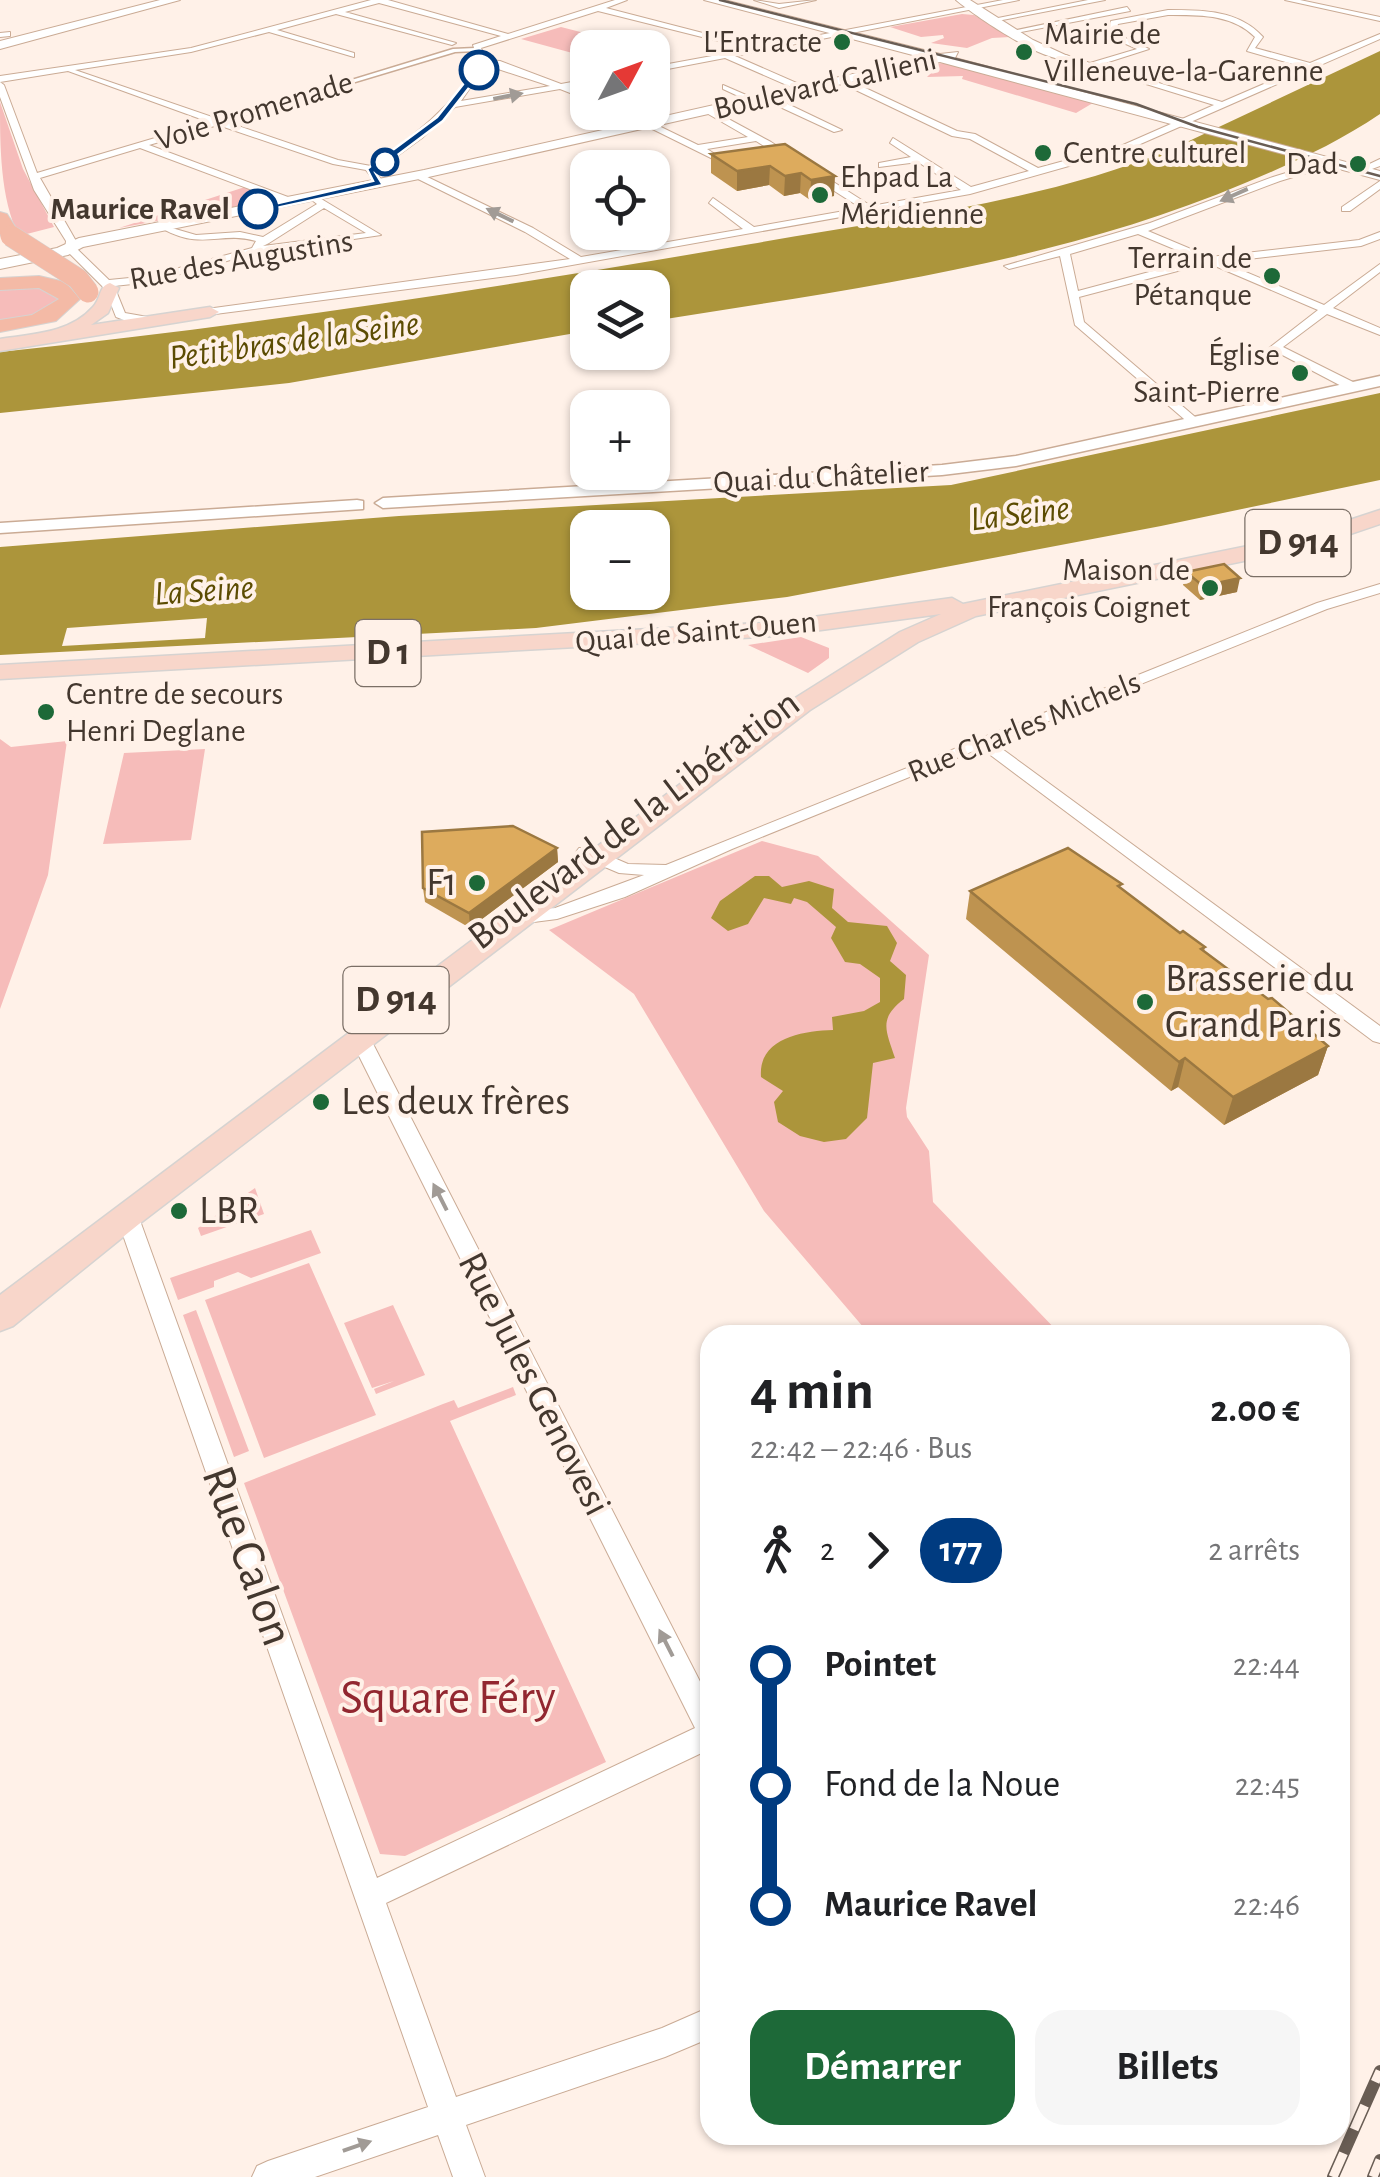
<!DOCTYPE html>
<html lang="fr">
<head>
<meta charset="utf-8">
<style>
	:root { --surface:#fff; --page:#f6f6f6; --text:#202124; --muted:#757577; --accent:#1d6938 }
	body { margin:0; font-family:"Alegreya Sans",sans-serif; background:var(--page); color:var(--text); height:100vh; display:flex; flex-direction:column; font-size:38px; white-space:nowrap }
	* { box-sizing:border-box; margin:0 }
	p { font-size:32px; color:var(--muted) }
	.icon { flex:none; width:55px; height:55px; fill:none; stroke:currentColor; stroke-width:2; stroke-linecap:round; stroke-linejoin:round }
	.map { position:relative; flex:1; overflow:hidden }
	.details { position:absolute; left:700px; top:1325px; width:650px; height:820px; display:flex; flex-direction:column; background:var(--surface); border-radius:30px; box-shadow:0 2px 8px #0004 }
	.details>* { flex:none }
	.badge { padding:0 20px; border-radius:32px; font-size:35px; line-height:65px }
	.needle { width:65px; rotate:49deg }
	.fabs { position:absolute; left:570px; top:30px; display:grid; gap:20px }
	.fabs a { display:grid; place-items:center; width:100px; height:100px; border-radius:20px; background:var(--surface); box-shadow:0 2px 8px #0004; font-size:50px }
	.map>.badge { position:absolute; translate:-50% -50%; box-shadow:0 0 0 5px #fff }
	.legs { display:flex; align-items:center; gap:15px; height:110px; padding:0 50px; font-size:32px }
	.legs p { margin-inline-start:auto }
	.summary { display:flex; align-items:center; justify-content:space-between; height:170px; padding:0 50px }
	h1 { font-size:55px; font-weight:700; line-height:75px }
	.cta { display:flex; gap:20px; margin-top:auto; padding:20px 50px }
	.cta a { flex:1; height:115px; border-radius:30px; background:var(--accent); color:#fff; font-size:40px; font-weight:700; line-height:115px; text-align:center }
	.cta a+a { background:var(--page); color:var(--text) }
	ul { padding:0 50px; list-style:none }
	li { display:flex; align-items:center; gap:35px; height:120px; font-size:38px }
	li i { display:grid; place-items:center; width:15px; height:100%; margin:0 12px; background:currentColor }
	li i::after { content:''; width:25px; height:25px; margin:-12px; border:8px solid; border-radius:50%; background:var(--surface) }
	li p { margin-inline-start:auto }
	li:first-child i { background:linear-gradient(#0000 50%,currentColor 0) }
	li:last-child i { background:linear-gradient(currentColor 50%,#0000 0) }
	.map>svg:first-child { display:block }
	.green { fill:#f6bcba }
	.water { fill:#ac953b; fill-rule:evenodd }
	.pier { fill:#fff1e8 }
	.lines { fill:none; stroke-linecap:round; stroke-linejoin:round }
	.pedestrian-casing { stroke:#caab95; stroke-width:3 }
	.minor-casing { stroke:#caab95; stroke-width:2 }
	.tertiary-casing { stroke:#caab95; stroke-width:3 }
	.secondary-casing { stroke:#caab95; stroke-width:2 }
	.primary-casing { stroke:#d6d3d1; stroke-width:3 }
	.motorway-casing { stroke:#d6d3d1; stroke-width:2 }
	.pedestrian { fill:#fff; fill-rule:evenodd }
	.minor { fill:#fff; fill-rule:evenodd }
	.tertiary { fill:#fff; fill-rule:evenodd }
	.secondary { fill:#fff; fill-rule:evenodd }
	.primary { fill:#f8d6ca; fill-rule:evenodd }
	.motorway { fill:#f4baa6; fill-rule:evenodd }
	.tram { stroke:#695d54; stroke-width:2.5 }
	.rail-casing { stroke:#695d54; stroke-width:12 }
	.rail { stroke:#fff1e8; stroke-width:9; stroke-dasharray:26; stroke-linecap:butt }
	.motorway-bridge-casing { stroke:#d6d3d1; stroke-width:22; stroke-linecap:butt }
	.motorway-bridge { stroke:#f4baa6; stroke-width:21 }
	.wall { fill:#be9350 }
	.shaded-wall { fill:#9b7841 }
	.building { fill:#ddab5d; stroke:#9b7841; stroke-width:2.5 }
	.oneway { fill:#a19b96 }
	.line-1 { fill:#003b80; stroke:#fff; stroke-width:2.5 }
	.poi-dot { fill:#1d6938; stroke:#fff1e8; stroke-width:4 }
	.stop-1-dot { fill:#fff; stroke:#003b80; stroke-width:5 }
	.labels { text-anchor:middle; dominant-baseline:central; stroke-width:8; stroke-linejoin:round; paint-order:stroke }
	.far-poi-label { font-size:32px; fill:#43372e; stroke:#fff1e8; text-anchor:end }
	.far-street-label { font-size:32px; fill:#43372e; stroke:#fff1e8 }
	.far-stop-label { font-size:32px; font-weight:bold; fill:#43372e; stroke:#fff1e8; text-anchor:end }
	.far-water-label { font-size:35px; font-style:italic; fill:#5c4c02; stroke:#fff1e8 }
	.shield { fill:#fff1e8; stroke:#7b6f66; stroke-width:2.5 }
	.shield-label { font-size:38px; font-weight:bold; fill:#43372e }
	.street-label { font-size:40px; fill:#43372e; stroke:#fff1e8 }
	.poi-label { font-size:40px; fill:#43372e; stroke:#fff1e8; text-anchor:start }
	.near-street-label { font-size:48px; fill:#43372e; stroke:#fff1e8 }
	.near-park-label { font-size:48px; fill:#922730; stroke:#fff1e8 }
</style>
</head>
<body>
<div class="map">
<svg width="1380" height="2177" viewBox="0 0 1380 2177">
	<rect width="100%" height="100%" fill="#fff1e8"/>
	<path class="green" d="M962,14L974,15L1010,37L992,38L967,48L931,43L944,38L943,35L921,37L890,27Z
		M561,27L639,47L588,48L587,57L521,39Z
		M953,62L1098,100L1076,113L962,79L963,76L927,77L931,73L925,65Z
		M0,102L23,169L54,227L19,236C0,199 0,145 0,102Z
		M248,186L288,197L119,228Z
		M0,288H52L62,301L40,316L0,322Z
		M801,637L829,648V658L808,673L748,645Z
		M0,739L11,747L67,741L48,875L0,1009Z
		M205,749L191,840L103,844L124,753Z
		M762,841L818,856L929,955L906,1108L907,1117L929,1151L933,1202L1061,1335H870L764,1211L634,994L549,930Z
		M255,1188L264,1214L201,1236L198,1228Z
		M311,1230L321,1253L251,1278L238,1272L214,1281V1287L178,1300L170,1278Z
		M309,1263L376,1415L264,1458L205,1300Z
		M393,1305L425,1375L376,1394L374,1389L394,1381L372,1388L344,1323Z
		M196,1310L249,1451L234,1457L183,1315Z
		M513,1387L516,1395L450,1421L606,1762L405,1856L380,1854L244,1483L443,1404L454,1400L458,1408Z"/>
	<path class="water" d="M1380,51V114C1337,143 1293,163 1245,183C1056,263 853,289 653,321L652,288H588L587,331L289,383L0,413V352C251,326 502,287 751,244C892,219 1039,203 1172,149Z
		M1380,393V480L1161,526L787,597L536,628L0,655V547L399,516L951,485ZM588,528H652V592H588Z
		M755,876H769L782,887L809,881L834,889L832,908L848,922L887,926L897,943L890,961L906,975L904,999C878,1019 886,1030 895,1058L873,1063L867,1118L846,1139L824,1142L800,1136L778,1122L774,1102L783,1091L761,1077C758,1038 802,1031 833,1030L832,1017L864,1011L880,1002V978L860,964L845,962L831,938L836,927L807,902L794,898L791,904L764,898L748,924L728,931L711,918L720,901Z"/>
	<path class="pier" d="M207,618L205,638L62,646L67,628Z"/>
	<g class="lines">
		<defs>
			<path id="pedestrian" d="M475,48L477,51L455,52L219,123L214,122L453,49Z"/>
			<path id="minor" d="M371,0H388L508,34L615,0H627L606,8L757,47L1003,0H1019L735,56L808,88L805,93L725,58L652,72V67L750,49L598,11L481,48L486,60L500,61L561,84L588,79V85L571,88L588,94V100L560,89L455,107L422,138L375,172L384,183L379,186L366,170L333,164L218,125L149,145L296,200L292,205L140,148L40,178L76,241L74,246L109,280L150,276L252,248L256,241C222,231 203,250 165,230V226L196,235L240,232L263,237L317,204L308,197L313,194L381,235L252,254L151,282L114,286L125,313L159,319L132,323L116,317L105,289L65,249L66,241L34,190L0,97V82L4,85L37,173L209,122L68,71L0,82V76L191,48ZM379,3L501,36L473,45L479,62C453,107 413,136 371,166L338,160L75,70L191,52L269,32L354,57V53L277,30L336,14L452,45L456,43L345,12ZM486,65L550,86L461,101ZM324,208L366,233L263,246L269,243Z
				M754,0L779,4L816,0L779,8Z
				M1088,0H1105L992,22L988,20Z
				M1285,0H1300L1380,17V21Z
				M1127,7L1130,11L1011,34L1007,32Z
				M1168,10C1203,10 1239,10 1263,37L1255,48L1310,63L1380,34V39L1129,149L970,194L516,275L192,317L186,314L192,311L570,259L525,232L414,177L417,172L533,228L581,257L743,229L709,203L713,198L754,227L861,208L756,141L707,149L718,156L713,159L618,112H630L698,145L748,137L703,111L710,109L771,142L871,206L961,190L918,162L879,167V163L911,157L890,143L893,138L971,187L1029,171L970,139L952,136L841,83L844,78L957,131L975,134L1038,168L1123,145L1214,105L1062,58L1066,55L1090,63L1137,49L1108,36L1111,21ZM1168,15C1199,15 1232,14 1255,37L1247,51L1303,67L1222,102L1099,65L1149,49L1115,33L1118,24Z
				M10,32V36L0,37V33Z
				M723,85L760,101L753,103L723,89Z
				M765,96H771L842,130L834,132L765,100Z
				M1320,159H1326V167L1280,181L1148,231L1210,257L1359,240L1380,232V239L1361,246L1222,262L1324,305L1380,264V272L1333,308L1380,328V335L1327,314L1283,347L1357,384V390H1349L1269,348L1318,310L1208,263L1079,297L1084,322L1201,422L1191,425L1075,325L1060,256L1009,269L1004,266L1150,223L1273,177L1318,163ZM1138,234L1198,259L1078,291L1070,254Z
				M1380,159V166L1364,172L1359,169Z
				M1380,181V189L1350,211H1342V207Z
				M1380,584V593L1327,609L994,743L1380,1026V1043L1373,1041L981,748L732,849L625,897L557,919L526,923L517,917L520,913L555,908L644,875L619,873L579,856L576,852L579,848H591L628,864L666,865L1317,603Z
				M360,1031L370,1038L710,1701V1749L386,1903L456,2097L662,2028L710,2007V2038L665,2057L466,2125L485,2177H453L438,2135L315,2177H252L257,2166L268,2161L428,2107L116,1215L119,1209H135L138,1215L377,1878L695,1728L350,1038Z"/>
			<path id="tertiary" d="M1380,376V386L1016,466L942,475L383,508L375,503L383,498L942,465L1016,456Z
				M357,500L363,501V509L0,533V523Z"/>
			<path id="secondary" d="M160,0H180L0,49V41Z
				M704,0H724L940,54L958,52L955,58L1380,171V180L940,62L424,178L83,247L68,255L0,269V259L57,248L79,238L424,170L924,58Z
				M956,0H970L1033,40L1072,58C1052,69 975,16 956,0Z"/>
			<path id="primary" d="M110,283L119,288L108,313L91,325L210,307L219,312L210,317L0,351V339C33,334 70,333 93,307C102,297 98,287 110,283Z
				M1380,510V524L1312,547L976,616L918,642L810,710L139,1224L13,1326L0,1331V1295L792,700L900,632L941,614L776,636L0,679V665L776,622L952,598L963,604L1307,534Z"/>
			<path id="motorway" d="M0,212L7,214L21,236L18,240H4L0,234Z
				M39,276L65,282L80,299L56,321L0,332V320L32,315L59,299L39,288L0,290V278Z"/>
		</defs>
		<use href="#pedestrian" class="pedestrian-casing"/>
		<use href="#minor" class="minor-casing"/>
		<use href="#tertiary" class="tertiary-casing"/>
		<use href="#secondary" class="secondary-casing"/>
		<use href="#primary" class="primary-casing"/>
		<use href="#motorway" class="motorway-casing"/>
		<use href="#pedestrian" class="pedestrian"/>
		<use href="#minor" class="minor"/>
		<use href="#tertiary" class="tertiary"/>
		<use href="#secondary" class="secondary"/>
		<use href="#primary" class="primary"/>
		<use href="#motorway" class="motorway"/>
		<path class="tram" d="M720,0L1136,104L1198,127L1380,176"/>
		<defs>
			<path id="rail" d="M1333,2177L1380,2071
				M1373,2177L1380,2160"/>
		</defs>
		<use href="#rail" class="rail-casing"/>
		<use href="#rail" class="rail"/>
		<defs>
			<path id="motorway-bridge" d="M11,236L78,279L88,292"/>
		</defs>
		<use href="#motorway-bridge" class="motorway-bridge-casing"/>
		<use href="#motorway-bridge" class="motorway-bridge"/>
	</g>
	<path class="wall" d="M785,144L834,196L810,200L800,193L784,196L769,185L737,191L711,173V154Z
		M1186,572L1237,592L1200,600L1183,585Z
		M557,848L558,862L470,928L425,902L423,888Z
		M1121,888L1180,933L1205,947L1204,952L1328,1046L1318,1075L1224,1125L1178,1087L1171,1091L966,919L970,891Z"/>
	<path class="shaded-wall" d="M770,166L769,185L737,191V171Z
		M801,173L800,193L784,196L785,176Z
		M835,176L834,196L810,200L811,180Z
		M1240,578L1237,592L1200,600L1203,586Z
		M557,848L558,862L470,928L469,913Z
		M1328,1046L1318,1075L1224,1125L1233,1097Z
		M1185,1058L1178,1087L1171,1091L1179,1062Z"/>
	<path class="building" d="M785,144L835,176L811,180L801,173L785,176L770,166L737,171L711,154Z
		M1224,564L1240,578L1203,586L1186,572Z
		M513,826L557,848L469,913L423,888L422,832Z
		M1068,848L1122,884L1118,886L1180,933L1183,931L1205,947L1201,949L1268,999L1272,998L1328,1046L1233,1097L1185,1058L1179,1062L970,891Z"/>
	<defs><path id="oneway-solid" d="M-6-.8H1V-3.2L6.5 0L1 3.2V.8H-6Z" transform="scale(2.5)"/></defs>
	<g class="oneway">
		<use href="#oneway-solid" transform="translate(508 96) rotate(-11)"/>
		<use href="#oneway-solid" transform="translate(1234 195) rotate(156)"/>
		<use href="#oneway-solid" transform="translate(500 215) rotate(-154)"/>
		<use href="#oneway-solid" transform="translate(440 1197) rotate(-117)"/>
		<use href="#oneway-solid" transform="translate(666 1643) rotate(-117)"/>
		<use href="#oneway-solid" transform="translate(357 2146) rotate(-19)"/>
	</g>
	<path class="line-1" d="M476,68L483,70L443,121L375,172L383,185L258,212L253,209L373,181L367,169L437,117Z"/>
	<g class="poi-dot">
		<circle cx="842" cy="42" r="10"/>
		<circle cx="1024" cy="52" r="10"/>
		<circle cx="1043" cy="153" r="10"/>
		<circle cx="1358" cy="164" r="10"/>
		<circle cx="820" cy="195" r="10"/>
		<circle cx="1272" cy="276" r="10"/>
		<circle cx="1300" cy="373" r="10"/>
		<circle cx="1210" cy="588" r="10"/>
		<circle cx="46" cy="712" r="10"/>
		<circle cx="477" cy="883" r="10"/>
		<circle cx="1145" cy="1002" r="10"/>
		<circle cx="321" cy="1102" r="10"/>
		<circle cx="179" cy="1211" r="10"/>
	</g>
	<g class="stop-1-dot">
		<circle cx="479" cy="70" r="18"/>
		<circle cx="385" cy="162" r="12"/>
		<circle cx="258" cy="209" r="18"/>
	</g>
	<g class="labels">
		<g class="far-poi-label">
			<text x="1044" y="34" text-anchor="start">Mairie de<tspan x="1044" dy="37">Villeneuve-la-Garenne</tspan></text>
			<text x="822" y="42">L'Entracte</text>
			<text x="1063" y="153" text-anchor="start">Centre culturel</text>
			<text x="1338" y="164">Dad</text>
			<text x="840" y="177" text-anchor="start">Ehpad La<tspan x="840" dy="37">Méridienne</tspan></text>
			<text x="1252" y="258">Terrain de<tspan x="1252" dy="37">Pétanque</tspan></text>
			<text x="1280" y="355">Église<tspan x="1280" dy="37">Saint-Pierre</tspan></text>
			<text x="1190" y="570">Maison de<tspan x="1190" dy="37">François Coignet</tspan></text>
			<text x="66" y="694" text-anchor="start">Centre de secours<tspan x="66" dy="37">Henri Deglane</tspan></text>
		</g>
		<g class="far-street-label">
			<text transform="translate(825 84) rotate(-13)">Boulevard Gallieni</text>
			<text transform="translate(254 111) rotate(-17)">Voie Promenade</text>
			<text transform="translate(241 260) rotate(-10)">Rue des Augustins</text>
			<text transform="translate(821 477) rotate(-3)">Quai du Châtelier</text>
			<text transform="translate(696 632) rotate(-5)">Quai de Saint-Ouen</text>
			<text transform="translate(1024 727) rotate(-22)">Rue Charles Michels</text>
		</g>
		<g class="far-stop-label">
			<text x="230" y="209">Maurice Ravel</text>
		</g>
		<g class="far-water-label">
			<text transform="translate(294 341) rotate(-8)">Petit bras de la Seine</text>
			<text transform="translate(1020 514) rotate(-7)">La Seine</text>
			<text transform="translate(204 591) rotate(-4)">La Seine</text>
		</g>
		<g class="shield">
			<rect x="1245.5" y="510" width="105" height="66" rx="8"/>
			<rect x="355.5" y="620" width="65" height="66" rx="8"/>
			<rect x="343.5" y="967" width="105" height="66" rx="8"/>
		</g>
		<g class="shield-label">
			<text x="1298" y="543">D 914</text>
			<text x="388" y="653">D 1</text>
			<text x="396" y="1000">D 914</text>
		</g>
		<g class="street-label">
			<text transform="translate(634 820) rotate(-37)">Boulevard de la Libération</text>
			<text transform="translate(534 1384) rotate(63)">Rue Jules Genovesi</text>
		</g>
		<g class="poi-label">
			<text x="457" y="883" text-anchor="end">F1</text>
			<text x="1165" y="979">Brasserie du<tspan x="1165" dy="46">Grand Paris</tspan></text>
			<text x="341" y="1102">Les deux frères</text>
			<text x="199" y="1211">LBR</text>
		</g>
		<g class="near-street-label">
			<text transform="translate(247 1556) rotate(70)">Rue Calon</text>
		</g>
		<g class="near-park-label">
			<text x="448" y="1699">Square Féry</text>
		</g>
	</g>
</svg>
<div class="fabs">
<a><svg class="needle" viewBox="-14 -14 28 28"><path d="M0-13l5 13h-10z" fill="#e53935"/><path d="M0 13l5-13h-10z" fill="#757577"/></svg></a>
<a><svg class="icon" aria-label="locate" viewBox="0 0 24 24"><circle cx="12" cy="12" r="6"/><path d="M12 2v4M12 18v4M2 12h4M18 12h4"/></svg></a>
<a><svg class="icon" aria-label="layers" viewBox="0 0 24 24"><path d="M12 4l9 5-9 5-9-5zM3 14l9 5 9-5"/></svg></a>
<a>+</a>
<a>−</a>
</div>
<section class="details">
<div class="summary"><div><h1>4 min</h1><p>22:42 – 22:46 · Bus</p></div><b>2.00 €</b></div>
<div class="legs"><svg class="icon" aria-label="walk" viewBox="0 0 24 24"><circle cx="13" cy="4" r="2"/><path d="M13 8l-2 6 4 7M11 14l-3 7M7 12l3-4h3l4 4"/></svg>2<svg class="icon" aria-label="forward" viewBox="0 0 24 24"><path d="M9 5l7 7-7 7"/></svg><b class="badge" style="background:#003b80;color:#fff">177</b><p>2 arrêts</p></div>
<ul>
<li><i style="color:#003b80"></i><b>Pointet</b><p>22:44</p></li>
<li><i style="color:#003b80"></i><span>Fond de la Noue</span><p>22:45</p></li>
<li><i style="color:#003b80"></i><b>Maurice Ravel</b><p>22:46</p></li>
</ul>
<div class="cta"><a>Démarrer</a><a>Billets</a></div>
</section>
</div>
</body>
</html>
